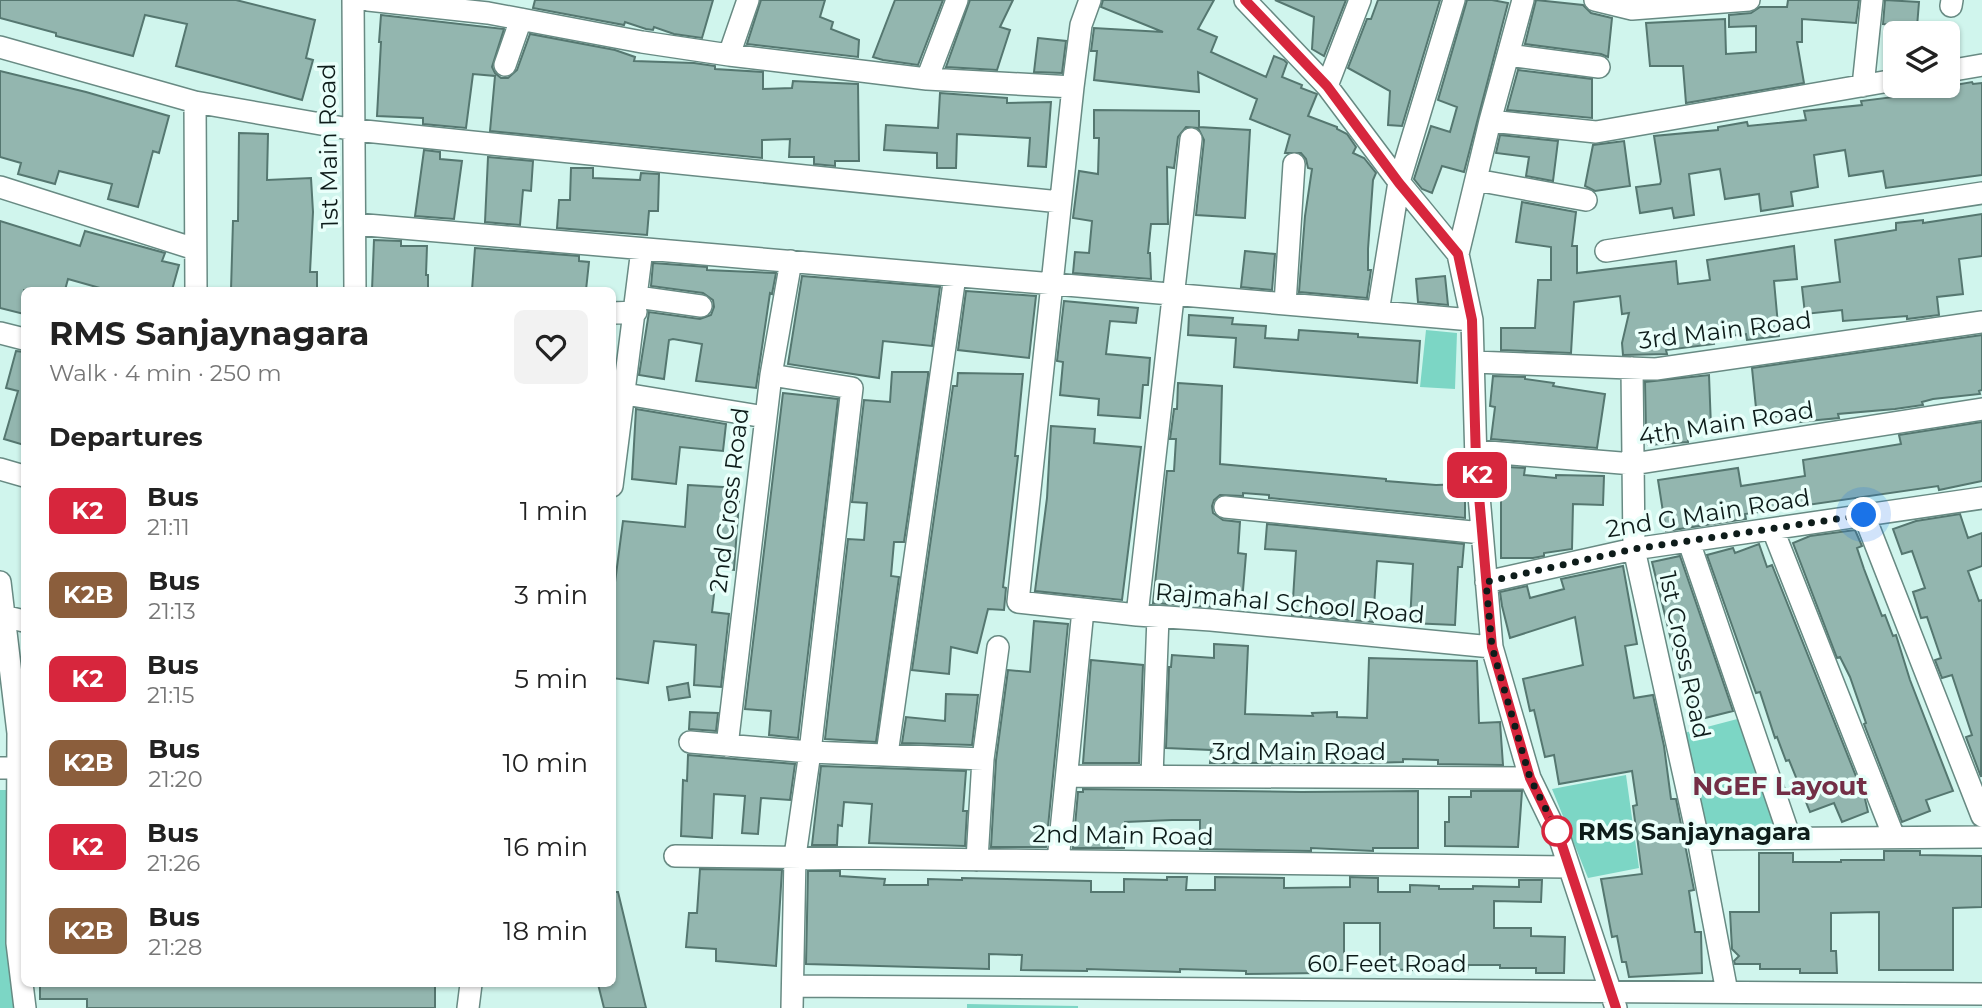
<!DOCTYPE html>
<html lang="en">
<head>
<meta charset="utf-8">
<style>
	:root { --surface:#fff; --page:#f2f2f2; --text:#222; --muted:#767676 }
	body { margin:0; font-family:Montserrat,sans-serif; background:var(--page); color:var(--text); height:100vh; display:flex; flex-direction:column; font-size:26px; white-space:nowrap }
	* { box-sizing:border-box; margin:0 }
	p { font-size:23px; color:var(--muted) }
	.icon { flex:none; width:38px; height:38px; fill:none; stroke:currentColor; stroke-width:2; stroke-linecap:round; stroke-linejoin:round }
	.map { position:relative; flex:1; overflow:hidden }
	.panel { position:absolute; left:21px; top:287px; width:595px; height:700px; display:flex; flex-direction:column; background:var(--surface); border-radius:10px; box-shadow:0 2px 5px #0004 }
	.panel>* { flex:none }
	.badge { padding:0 14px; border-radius:10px; font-size:24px; line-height:46px }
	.buttons { position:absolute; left:1883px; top:21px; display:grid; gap:14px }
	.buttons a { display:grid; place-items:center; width:77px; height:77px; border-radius:10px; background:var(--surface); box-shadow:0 2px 5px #0004; font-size:35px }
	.you { position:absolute; width:35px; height:35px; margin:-18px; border:5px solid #fff; border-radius:50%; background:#1a73e8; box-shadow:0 0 0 10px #1a73e833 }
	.map>.badge { position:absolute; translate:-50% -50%; box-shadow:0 0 0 4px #fff }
	h2 { padding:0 28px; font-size:26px; line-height:63px }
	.round { display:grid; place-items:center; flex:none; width:74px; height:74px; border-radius:10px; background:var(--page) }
	.head { display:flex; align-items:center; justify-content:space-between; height:119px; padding:0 28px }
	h1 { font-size:33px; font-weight:700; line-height:52px }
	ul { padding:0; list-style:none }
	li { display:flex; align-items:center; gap:21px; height:84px; padding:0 28px }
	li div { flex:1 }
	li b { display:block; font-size:26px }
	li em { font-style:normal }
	li .badge { min-width:77px; font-weight:700; text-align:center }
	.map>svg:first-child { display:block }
	.green { fill:#7cd6c5 }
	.building { fill:#93b6af; stroke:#557770; stroke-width:2 }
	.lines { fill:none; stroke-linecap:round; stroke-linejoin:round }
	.minor-casing { stroke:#688a83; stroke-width:24 }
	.minor { stroke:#fff; stroke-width:21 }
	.line-casing { stroke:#fff; stroke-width:16 }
	.line { stroke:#d7263d; stroke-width:10 }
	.walk { stroke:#0e1c1a; stroke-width:7; stroke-dasharray:0 12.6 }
	.stop-dot { fill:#fff; stroke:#d7263d; stroke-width:3.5 }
	.labels { text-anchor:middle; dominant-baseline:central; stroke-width:7; stroke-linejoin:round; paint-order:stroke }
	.street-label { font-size:24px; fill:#0e1c1a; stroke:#e9fffa }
	.stop-label { font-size:24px; font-weight:bold; fill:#0e1c1a; stroke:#e9fffa; text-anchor:start }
	.neighbourhood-label { font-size:26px; font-weight:bold; fill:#732f46; stroke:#e9fffa }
</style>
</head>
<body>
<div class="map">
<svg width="1982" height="1008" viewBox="0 0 1982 1008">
	<rect width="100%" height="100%" fill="#d0f5ed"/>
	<path class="green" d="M1426,330L1457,333L1455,389L1420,387Z
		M1745,717L1782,831L1707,833L1684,733Z
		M1626,775L1639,868L1588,878L1552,789Z
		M0,790H12L10,979L15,1008H0Z
		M967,1004L1078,1006V1008H967Z"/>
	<path class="building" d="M0,0H236L315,20L306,58L313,60L302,100L176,66L187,24L145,15L133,56L56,36V33L0,18Z
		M535,0H713L702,38L674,34L654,27L653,30L646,29L625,22L624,25L533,8Z
		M761,0H825L820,17L833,22L831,29L859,40L858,57L747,44Z
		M895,0H943L918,65L883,60L873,57Z
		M970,0H1013L1000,27L1010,30L997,70L946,67Z
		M1103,0H1214L1198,29L1217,37L1211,52L1266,77L1274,56L1284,60L1287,63L1282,77L1302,85L1301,88L1317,94L1308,116L1337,127V129L1347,134L1356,147L1353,153L1364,158L1376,173L1373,180L1368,249V270H1371L1367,298L1299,292L1305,216L1312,169L1308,168L1306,159L1301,153H1285L1290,135L1250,119L1257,99L1198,72L1199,92L1094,80L1097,51H1091L1094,28L1163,32L1101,7Z
		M1275,0H1346L1324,56L1312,49L1314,17Z
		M1378,0H1440L1402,126L1388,125L1390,91L1348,68L1367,19H1371Z
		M1467,0H1492L1508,3L1464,172L1442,166L1432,193L1422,189L1414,179L1431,126L1450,132L1457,107L1438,100Z
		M1536,0L1583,5L1591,13L1612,18L1608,57L1601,54L1525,44Z
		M1788,0H1859L1856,23L1802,19V42H1797L1804,83L1686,103L1683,66H1650L1646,23L1725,19L1726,54L1756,52V26L1729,27V15L1751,13L1760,7H1787Z
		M1885,0L1919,2L1917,27L1883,24Z
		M381,15L504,29L492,67L495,73L501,78H508L517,70L530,34L615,50L635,57L634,61L694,63L715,66V69L763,72V89L792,88L793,81L858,84L859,161H835V166L814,164V157H789L790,139L762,140V158L490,131L495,76L473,74L466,128L423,124V118L377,116L381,42H379Z
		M1038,38L1066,41L1062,73L1034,72Z
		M1518,70L1592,79V118L1507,110Z
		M0,71L86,92L169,116L159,153L153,151L138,207L108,199L112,184L59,171L55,184L18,174L21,163L0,157Z
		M1972,82L1973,84L1982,83V175L1886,188L1883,171L1849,176L1845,150L1814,155L1818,187L1791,192L1793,206L1761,211L1759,194L1725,199L1720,169L1689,174L1694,215L1674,218L1672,208L1640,213L1636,187L1660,184L1661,181L1654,136L1718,130V127L1747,122L1748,126L1806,120L1804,111L1862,105L1861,101L1950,90L1949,86Z
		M940,93L1007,98V103L1051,102L1046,167L1028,166L1030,138L957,134L956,168H937V153L884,150L886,125L938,128Z
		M1094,110L1199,111V127L1250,130L1245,218L1196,215L1204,140L1198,128L1186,127L1178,137L1174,168L1167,167L1168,224H1151L1148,253H1150L1151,279L1073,273L1075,252L1089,253L1092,221L1073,218L1079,171L1098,174L1099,138H1094Z
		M239,133L268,134L267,180L311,178L313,212L310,272H317V290H231L233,221H238Z
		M1500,135L1558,141L1553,181L1526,176L1529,157L1496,153Z
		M1624,141L1630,186L1595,191L1585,186L1593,145Z
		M424,150L440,152V159L462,161L454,219L415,216Z
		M488,157L533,161L531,191L523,190L520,225L485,222Z
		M571,168H593V178L640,180L641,173L659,174L658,211H649L647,235L557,228L559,200H570Z
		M1522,202L1576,212L1572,246H1577V273L1676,261L1678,284L1710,280L1707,260L1794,246L1797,279L1774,281L1779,336L1747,340L1746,334L1713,338L1714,344L1666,350L1667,354L1623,355L1622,343L1629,313L1622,314L1620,296L1574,302L1571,353L1501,350V328H1535L1538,280H1551V247L1516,242Z
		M1982,214V256L1959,259L1963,294L1937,297L1939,315L1907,319V316L1843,321L1842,310L1805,314L1802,287L1840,282L1835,240L1896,230V223L1923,220V223Z
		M0,221L80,246L85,231L165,253L162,261L179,265L172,290H107L68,279L65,290H24V314L0,308Z
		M374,240L401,241V246H427L426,275H428V290H372Z
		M475,248L579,256V261L589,262L586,290H472Z
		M1245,251L1275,254L1272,290L1241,287Z
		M653,263L707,267V270L776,273L772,294L770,293L756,388L696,381L702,344L673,339L669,340L664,379L639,375L649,312L700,319L711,315L714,307L713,300L703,293L651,286Z
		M802,276L940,287L932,346L883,341L879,378L788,364Z
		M1445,276L1448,305L1418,302L1416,279Z
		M966,291L1036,296L1029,358L958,350Z
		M1064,301L1138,308L1136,323L1110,321L1106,354L1150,358L1148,385H1143L1140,418L1098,415L1099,399L1060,395L1063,362L1057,361Z
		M1189,315L1233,318L1232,324L1266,326L1265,338L1298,340L1299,330L1358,334V337L1420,341L1417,383L1234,367L1236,338L1188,335Z
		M1982,335V390L1979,391L1980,394L1933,399L1922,402L1923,405L1895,409L1838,414L1839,418L1818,420L1793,423L1792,415L1757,418L1752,368Z
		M16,351L24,352V445L4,439L18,391L6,388Z
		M892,372H928V376L904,542H894L891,576L899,577L876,742L825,739L848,539L864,540L867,503L852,502L864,400L890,402Z
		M958,373L1023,374L1015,456H1018L1003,587L1006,588L1004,610L988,609L977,653L951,647L949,674L912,670L953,386H957Z
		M1709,375L1711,427L1687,429L1688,442L1648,445L1646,431L1645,382Z
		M1493,376L1525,377V379L1554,383L1553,386L1605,394L1597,448L1491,439L1495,407L1490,406Z
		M1178,383L1222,386L1220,464L1386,479V481L1436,485L1465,484V518L1269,498V495L1243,493V496L1220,495L1214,500L1212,506L1213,513L1223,520L1240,522L1238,553L1246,554L1242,602L1212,600V607L1153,603L1167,471H1174L1176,439H1170L1174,409H1177Z
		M783,393L838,399L798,738L769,735L771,711L745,709Z
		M636,409L726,424L723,451L680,447L676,484L632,479Z
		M1982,422V481L1939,490L1938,486L1745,514L1746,519L1666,531L1658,480L1738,468L1741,486L1805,476L1803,460L1901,444L1899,435Z
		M1051,426L1095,429L1094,443L1141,447L1122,600L1035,591L1047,498Z
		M1490,466L1525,468L1524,475L1556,478V475L1604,476L1603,505L1573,504L1572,549L1544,553V556L1533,558H1501V500H1493Z
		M688,485L740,488L734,570L717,568L712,612L729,614L721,687L694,685L696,645L654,641L648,683L612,678V605L623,521L685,527Z
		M1960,514L1968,538L1982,533V566L1968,571L1979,601L1982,600L1981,777L1966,737L1972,735L1952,675L1942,678L1935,660L1941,658L1927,617L1921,618L1913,592L1925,588L1912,551L1902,554L1893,529L1916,521Z
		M1267,524L1464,544L1462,567H1458L1455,625L1410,623L1413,564L1377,561L1373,622L1292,615L1296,551L1265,549Z
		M1855,530L1862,546L1857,548L1864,569L1882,616L1885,615L1893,636L1896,635L1910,680L1953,791L1926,800L1930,811L1902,822L1864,724L1866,723L1850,677L1840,657L1837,658L1793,543L1810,536Z
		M1759,544L1767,567L1772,565L1865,799L1868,812L1842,822L1834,803L1810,812L1789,760L1786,761L1777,737L1775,738L1760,692L1756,693L1707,555L1733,548L1735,553Z
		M1680,556L1733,711L1697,720L1687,684L1682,685L1652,562Z
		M1623,566L1637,644L1625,646L1634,698L1653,695L1664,746L1671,799H1676L1694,890L1689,891L1695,932H1701L1702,973L1629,977L1626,962H1622L1617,936L1612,937L1601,879L1642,874L1633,806L1637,805L1632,771L1559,784L1554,755L1545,757L1534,710L1530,711L1523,679L1583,665L1575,617L1510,638L1502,606L1500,592L1527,586L1530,598L1564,589L1561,579Z
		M1034,621L1068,624L1046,847H991L996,760L1008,670L1030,672Z
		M1214,644L1248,646L1245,714L1313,716L1312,713L1337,712V717L1367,718L1369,658L1477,661L1479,723L1500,722L1503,765L1438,764V760L1403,759V762L1369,763H1210L1211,750L1166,748L1169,667H1171L1172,655L1214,658Z
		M1091,660L1143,665L1139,763H1083Z
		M688,683L690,697L669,700L667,687Z
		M946,694L978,695L972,745L902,743L906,717L945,721Z
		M690,712L718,713L716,731L689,729Z
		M688,755L795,764L790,800L761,798L758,834L742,833L745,796L714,794L712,838L681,836L683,780L687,781Z
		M821,766L966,771L963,811H967L965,846L869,843L872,804L844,802L842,826L838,825L837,845H812Z
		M1083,789L1302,792L1418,791V848H1373V851L1311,848V851L1200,849V820H1172L1125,822L1124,848H1073L1078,792H1083Z
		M1471,791H1522L1518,847L1445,846V822H1449V797H1471Z
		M1884,851H1920V855L1982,856V907L1953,908V970H1879V912L1831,913V951H1836L1837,973H1800V969H1760V964H1735L1734,961L1739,956L1732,949L1730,912H1759V853H1793V862H1841V860H1884Z
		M700,869L782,870L776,966L716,961V949L686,947L689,913H697Z
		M808,871H840V876L885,879L884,885H928V879L962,880V878L1091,881V892H1124V879L1167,880V877H1187L1186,890H1215V877L1284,878V888L1350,887V877L1378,878V892H1410V885L1439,886V889H1473V886L1519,887V880H1542L1541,902L1494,901V928H1531V936L1565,937L1564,973H1536V968H1500V965H1468L1467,972L1380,969V923H1344V970H1318V973L1246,974V971L1180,969V972L1087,969V971L1021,970L1022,955L989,954V969L806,964Z
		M612,892H618L646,1008H604L598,984H612Z
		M40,984H435V1008H87V999H40Z"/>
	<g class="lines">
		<defs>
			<path id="minor" d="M353,0L355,290
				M368,0L488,13L642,42L729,55L927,79L1073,87
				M1090,0L1081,25L1073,87L1018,602L1137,615L1211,620L1492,647
				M1245,0L1327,86L1399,182L1458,254L1472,320L1476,461L1492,647L1530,778L1561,842L1616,1008
				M1595,0L1632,9L1749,0
				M1951,6L1952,0
				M0,47L195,102L355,130L1060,202
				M729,55L748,0
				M1508,55L1599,67
				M505,65L521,19
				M1948,71L1982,65
				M927,79L957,0
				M1327,86L1360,0
				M1863,86L1872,0
				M195,102L196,290
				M1490,121L1596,132L1895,80
				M1476,180L1586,200
				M0,187L195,249
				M355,224L1472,320
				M1606,251L1982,193
				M1458,254L1490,121L1523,0
				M637,297L701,306
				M1285,304L1294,164
				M1378,312L1399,182L1454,0
				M612,313L636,312
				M0,333L24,339
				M1474,362L1656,369L1982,322
				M1632,368L1634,549L1698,839L1727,992
				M771,375L852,388L810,752L795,856L792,1008
				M625,394L765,417
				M1476,451L1633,464L1982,409
				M0,469L24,476
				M612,486L642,249
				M1225,507L1482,533
				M1864,515L1982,816
				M1773,530L1894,837
				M1689,542L1790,838
				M0,582L18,733L17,943L25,1008
				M1486,582L1634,549L1982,498
				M1137,615L1191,139
				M3,616L24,621
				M690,742L810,752L983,759
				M727,746L771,375L791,261
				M887,754L955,276
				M0,768H24
				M1068,776L1530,778
				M1152,776L1158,617
				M1698,839L1982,837
				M675,856L1569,867
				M977,860L983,759L998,647
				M1058,861L1083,610
				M793,986L1982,994
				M468,1008L471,984"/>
		</defs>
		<use href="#minor" class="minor-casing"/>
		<use href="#minor" class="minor"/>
	</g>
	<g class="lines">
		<defs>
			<path id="line" d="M1245,0L1327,86L1399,183L1458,254L1472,320L1476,461L1492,647L1530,778L1561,842L1616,1008"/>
		</defs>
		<use href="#line" class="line-casing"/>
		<use href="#line" class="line"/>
		<path class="walk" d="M1557,831L1530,778L1492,647L1486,582L1634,549L1864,515"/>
	</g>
	<circle class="stop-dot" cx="1557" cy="831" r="14"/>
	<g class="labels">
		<g class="street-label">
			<text transform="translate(328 146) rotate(-91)">1st Main Road</text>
			<text transform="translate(1725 330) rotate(-7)">3rd Main Road</text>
			<text transform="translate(1726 423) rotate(-9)">4th Main Road</text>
			<text transform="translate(729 500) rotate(-83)">2nd Cross Road</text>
			<text transform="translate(1708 513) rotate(-9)">2nd G Main Road</text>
			<text transform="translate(1290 603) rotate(5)">Rajmahal School Road</text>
			<text transform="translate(1685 655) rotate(78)">1st Cross Road</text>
			<text x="1299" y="751">3rd Main Road</text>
			<text transform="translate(1123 835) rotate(1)">2nd Main Road</text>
			<text x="1387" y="963">60 Feet Road</text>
		</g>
		<g class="stop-label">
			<text x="1578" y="831">RMS Sanjaynagara</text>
		</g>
		<g class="neighbourhood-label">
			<text x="1780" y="786">NGEF Layout</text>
		</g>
	</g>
</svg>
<div class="buttons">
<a><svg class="icon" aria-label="layers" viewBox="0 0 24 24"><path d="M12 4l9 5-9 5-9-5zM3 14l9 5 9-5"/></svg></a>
</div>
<div class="you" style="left:1864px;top:515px"></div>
<b class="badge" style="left:1477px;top:475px;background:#d7263d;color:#fff">K2</b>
<section class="panel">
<div class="head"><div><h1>RMS Sanjaynagara</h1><p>Walk · 4 min · 250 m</p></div><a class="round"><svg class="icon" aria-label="heart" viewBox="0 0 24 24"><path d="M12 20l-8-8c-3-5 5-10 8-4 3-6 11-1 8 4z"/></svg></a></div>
<h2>Departures</h2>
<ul>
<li><span class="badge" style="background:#d7263d;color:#fff">K2</span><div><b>Bus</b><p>21:11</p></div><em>1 min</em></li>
<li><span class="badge" style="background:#8b5e3c;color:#fff">K2B</span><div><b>Bus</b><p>21:13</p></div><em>3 min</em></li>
<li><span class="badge" style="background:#d7263d;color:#fff">K2</span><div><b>Bus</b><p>21:15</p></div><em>5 min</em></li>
<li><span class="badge" style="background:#8b5e3c;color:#fff">K2B</span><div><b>Bus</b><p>21:20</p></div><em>10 min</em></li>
<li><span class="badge" style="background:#d7263d;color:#fff">K2</span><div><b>Bus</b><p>21:26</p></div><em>16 min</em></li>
<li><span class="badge" style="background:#8b5e3c;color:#fff">K2B</span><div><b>Bus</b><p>21:28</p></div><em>18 min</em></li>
</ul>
</section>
</div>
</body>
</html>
